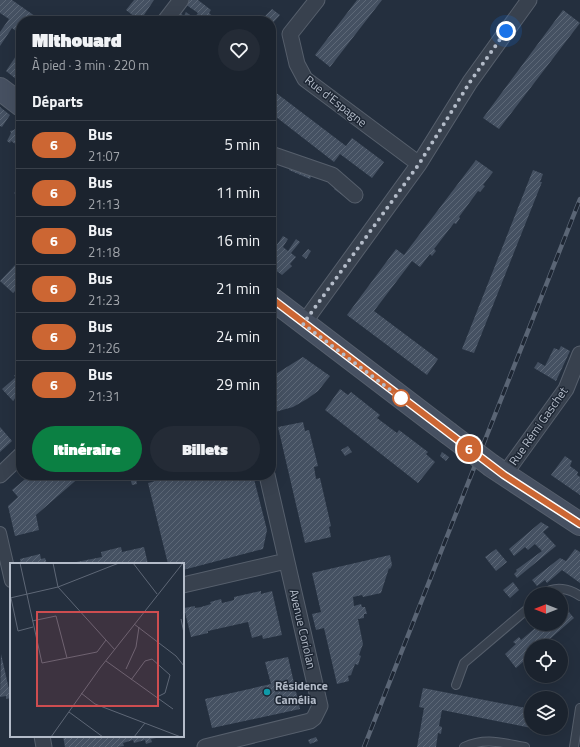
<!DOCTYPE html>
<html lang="fr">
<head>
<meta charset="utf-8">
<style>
	:root { --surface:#1b232e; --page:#242b36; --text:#f1f3f6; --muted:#a0a4aa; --line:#39404a; --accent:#0b8043 }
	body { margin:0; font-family:"Titillium Web",sans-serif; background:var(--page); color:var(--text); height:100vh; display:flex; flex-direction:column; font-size:15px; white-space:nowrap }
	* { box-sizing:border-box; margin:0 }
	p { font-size:13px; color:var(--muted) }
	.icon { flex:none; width:22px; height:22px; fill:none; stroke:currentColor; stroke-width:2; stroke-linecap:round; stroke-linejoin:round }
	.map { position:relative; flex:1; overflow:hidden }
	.sheet { position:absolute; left:16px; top:16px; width:260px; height:464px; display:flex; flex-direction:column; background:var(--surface); border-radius:16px; box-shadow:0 4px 16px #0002,0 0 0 1px var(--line) }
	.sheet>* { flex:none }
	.badge { padding:0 8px; border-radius:13px; font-size:14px; line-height:26px }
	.needle { width:26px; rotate:270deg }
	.fabs { position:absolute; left:524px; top:587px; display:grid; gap:8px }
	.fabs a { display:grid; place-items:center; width:44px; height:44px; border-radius:50%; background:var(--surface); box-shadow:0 4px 16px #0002,0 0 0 1px var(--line); font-size:20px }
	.you { position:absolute; width:20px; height:20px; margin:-10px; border:3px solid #fff; border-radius:50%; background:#1a73e8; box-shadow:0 0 0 6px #1a73e833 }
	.map>.badge { position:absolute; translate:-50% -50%; box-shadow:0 0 0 2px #fff }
	h2 { padding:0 16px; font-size:15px; line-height:36px }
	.round { display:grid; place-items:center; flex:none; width:42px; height:42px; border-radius:21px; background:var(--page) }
	.headline { display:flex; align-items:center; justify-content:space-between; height:68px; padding:0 16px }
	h1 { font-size:19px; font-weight:800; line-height:30px }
	.button { display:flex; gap:8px; margin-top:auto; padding:8px 16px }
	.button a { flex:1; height:46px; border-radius:24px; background:var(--accent); color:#fff; font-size:16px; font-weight:800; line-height:46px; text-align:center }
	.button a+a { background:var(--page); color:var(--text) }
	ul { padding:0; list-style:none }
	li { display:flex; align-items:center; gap:12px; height:48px; padding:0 16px; border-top:1px solid var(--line) }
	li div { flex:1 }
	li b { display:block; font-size:15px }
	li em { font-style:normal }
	li .badge { min-width:44px; font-weight:700; text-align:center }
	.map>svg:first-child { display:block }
	.building { fill:url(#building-hatch) }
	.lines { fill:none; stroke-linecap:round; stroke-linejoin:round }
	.service-casing { stroke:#565f6c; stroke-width:10 }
	.pedestrian-casing { stroke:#565f6c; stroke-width:14 }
	.minor-casing { stroke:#565f6c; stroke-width:17 }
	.secondary-casing { stroke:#565f6c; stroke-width:24 }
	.service { stroke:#38414e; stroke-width:8 }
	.pedestrian { stroke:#38414e; stroke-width:12 }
	.minor { stroke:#38414e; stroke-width:15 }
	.secondary { stroke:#465061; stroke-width:22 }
	.rail-casing { stroke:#5a6575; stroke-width:4.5 }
	.rail { stroke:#1d2633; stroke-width:3; stroke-dasharray:9; stroke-linecap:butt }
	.secondary-bridge-casing { stroke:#565f6c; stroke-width:24; stroke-linecap:butt }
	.secondary-bridge { stroke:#465061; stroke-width:22 }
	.line-casing { stroke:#fff; stroke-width:9 }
	.line { stroke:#c63; stroke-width:6 }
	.walk { stroke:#b4bcc9; stroke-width:4; stroke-dasharray:0 7.2 }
	.stop-dot { fill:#fff; stroke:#c63; stroke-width:2 }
	.culture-dot { fill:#0f9aa8; stroke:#1d2633; stroke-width:1.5 }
	.labels { text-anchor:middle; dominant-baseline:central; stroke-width:3; stroke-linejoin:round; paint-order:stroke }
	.street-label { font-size:12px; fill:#b4bcc9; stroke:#1d2633 }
	.poi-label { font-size:12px; font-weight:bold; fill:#b4bcc9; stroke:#1d2633; text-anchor:start }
	.inset-road { fill:none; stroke:#5e6776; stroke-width:1 }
	.view { fill:#ce4d50; fill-opacity:0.15; stroke:#ce4d50; stroke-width:2 }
	.inset-edge { fill:none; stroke:#b4bcc9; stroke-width:2 }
</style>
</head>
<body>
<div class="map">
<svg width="580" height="747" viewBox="0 0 580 747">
	<defs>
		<pattern id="building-hatch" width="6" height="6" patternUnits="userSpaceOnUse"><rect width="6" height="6" fill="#455162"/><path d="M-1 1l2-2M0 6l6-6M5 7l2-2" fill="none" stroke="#5d6877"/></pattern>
	</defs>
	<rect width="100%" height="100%" fill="#242f3e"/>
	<path class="building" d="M0,0H12L42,21H21V35L12,28L0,46V32L9,19L0,13Z
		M134,0H154L140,21L126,10Z
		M188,0H198L211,10L209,13L218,21H209L206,19L205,21H177L174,19L179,12L184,16L186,12L194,18L198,13L185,4Z
		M357,0H382L330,67L315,55Z
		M272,9L280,15L271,25V21H266L263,18Z
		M563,10L580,23L499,129L483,118Z
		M18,53H21V83L6,71Z
		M271,89L346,146L352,138L384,162L372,178L340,154L334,162L271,113Z
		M0,107L10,115L2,127L0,126Z
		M20,123H21V158L16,154L20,147L11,141L10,143L7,141L11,133L10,131L14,130Z
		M476,160L493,172L483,185L485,186L480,192L478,191L459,217L460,218L456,224L454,223L434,249L436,251L432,256L430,254L420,267L412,261L374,311L438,359L427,375L347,315L396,249L404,255Z
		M291,164L313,171L310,179L289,170Z
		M533,170L543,174L540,182H542L474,353L462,349Z
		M338,184L354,195L349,200L334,189Z
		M21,186V199L14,193Z
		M271,218L276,222L271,230Z
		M283,236L288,239L283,247L288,251L296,239L300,242L291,253L296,257L290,264L292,266L282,275L274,269L277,266L271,261V247L274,249Z
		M308,249L311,251L306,259L302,256Z
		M16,264L21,268V284L13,293L0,281Z
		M561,346L570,351L556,381L534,368L538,362L545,366L554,348L559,350Z
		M303,357L330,376L318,391L307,399L293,407L275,412L271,392V377Z
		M21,369V390L13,401L2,389L16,377L14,376Z
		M340,389L348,395L351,392L380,415L377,418L397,433L399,430L428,452L426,454L435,462L418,483L325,410Z
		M303,422L305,431L309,430L318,466L314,467L316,479L320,478L331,526L329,527L331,537L305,543L278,427Z
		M0,427L12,441L0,452Z
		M348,446L352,452L345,456L341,450Z
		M442,452L449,457L446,461L440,456Z
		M565,456L572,461L570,466L578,472L577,475L580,477V495L551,475Z
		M35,475L81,476L36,515L39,530L15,536L8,506L18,497L12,490L29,476L31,478Z
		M178,475H253L267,530L263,549L183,570V564H168L148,483Z
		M135,476L137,484L132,485L130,477Z
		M541,522L549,527L543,532L556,546L517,578L514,574L517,571L516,570L542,551L535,544L528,550L525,547L514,556L509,549Z
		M121,547L122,552L144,547L148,564H66L102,557L101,552Z
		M496,549L507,562L496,571L485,557Z
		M575,549L580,552V583L562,570L547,583L545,580L537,586L532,580L560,558L566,561Z
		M40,554L41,559L45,558L47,564H21L20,559Z
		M390,555L392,565L390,569L389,568L381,593L363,597L362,595L353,597L354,606L361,604L362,607H365L367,614H364V618L358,619L363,644L359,655L361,656L358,665L355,664L351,675L348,676L349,681L337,684L324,628L316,630L312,614L321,612L312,573Z
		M513,582L519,590L510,598L503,590Z
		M261,591V594L272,591L282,635L263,639L262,635L252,638L248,622L208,631V633L191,637L184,608L195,606V608L201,607L211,604L210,602L221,599L222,603L234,600V597Z
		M563,605L574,618L542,646H531V655L516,668L505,654L516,644L513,642L519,637L521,640L540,624H561V606Z
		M1,654L11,698L6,699V696L0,697Z
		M288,657L300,709L212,728L205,699L271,684L265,662Z
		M423,688L531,709V728L442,710L439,726L442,727L441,734L438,733L436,747H417L424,708L419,707Z
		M535,728H552V732Z
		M63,736H161V737L151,739L152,742L146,744L145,740L134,743L133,740L123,743L124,746L117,747H65Z
		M316,737L318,741L310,744L308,740Z"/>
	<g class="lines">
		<defs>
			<path id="service" d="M544,594C555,585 570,589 580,596
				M456,685L464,663L531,606
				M464,747C486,737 502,743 525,747
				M574,747L580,708"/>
			<path id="pedestrian" d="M0,533L11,581"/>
			<path id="minor" d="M317,0L290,34L297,64L305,79L419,164
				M165,21L181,0
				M271,154L332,175L355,195
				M303,324L419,164L470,82L529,0
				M0,475L21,455
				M504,475L566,389L580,354
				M183,585L286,561
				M42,736L44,747
				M205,747L310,721L314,718L320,706L267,475"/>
			<path id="secondary" d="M0,89L21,105
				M271,298L448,433
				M492,466L580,524"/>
		</defs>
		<use href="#service" class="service-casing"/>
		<use href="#pedestrian" class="pedestrian-casing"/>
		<use href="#minor" class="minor-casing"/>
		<use href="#secondary" class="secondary-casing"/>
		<use href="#service" class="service"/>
		<use href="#pedestrian" class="pedestrian"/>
		<use href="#minor" class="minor"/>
		<use href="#secondary" class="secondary"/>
		<defs>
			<path id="rail" d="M364,747L580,199"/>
		</defs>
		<use href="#rail" class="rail-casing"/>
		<use href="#rail" class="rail"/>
		<defs>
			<path id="secondary-bridge" d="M448,433L492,466"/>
		</defs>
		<use href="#secondary-bridge" class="secondary-bridge-casing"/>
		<use href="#secondary-bridge" class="secondary-bridge"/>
	</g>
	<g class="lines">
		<defs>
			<path id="line" d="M271,298L504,475L580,524"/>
		</defs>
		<use href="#line" class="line-casing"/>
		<use href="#line" class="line"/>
		<path class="walk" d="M401,398L303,324L419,164L470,82L506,31"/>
	</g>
	<circle class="stop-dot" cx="401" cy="398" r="8"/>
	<circle class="culture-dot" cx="267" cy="692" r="4"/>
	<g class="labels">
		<g class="street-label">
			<text transform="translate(336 101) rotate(38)">Rue d'Espagne</text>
			<text transform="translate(538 426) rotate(-55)">Rue Rémi Gaschet</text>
			<text transform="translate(303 629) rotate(77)">Avenue Coriolan</text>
		</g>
		<g class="poi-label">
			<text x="275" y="685">Résidence<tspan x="275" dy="14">Camélia</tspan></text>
		</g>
	</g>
	<g transform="translate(10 563)">
		<rect width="174" height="174" fill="#242f3e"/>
		<path class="inset-road" d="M10,0L32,100L87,89L96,77M43,0L48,24L105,87M123,0L147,31M0,35L48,24L109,0M1,35L8,68L23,64M171,56L174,70M22,58L46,53L57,95M124,61L166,93L174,103M96,98L163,146M116,106L126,84L129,64M121,117L135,98L142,96L160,112L155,130L147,134M71,130L85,141L171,174M59,149L93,174M41,174L90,105L173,0M124,174L135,160"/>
		<path class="view" d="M27,49H148V143H27Z"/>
		<rect width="174" height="174" class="inset-edge"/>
	</g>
</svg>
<div class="fabs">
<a><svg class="needle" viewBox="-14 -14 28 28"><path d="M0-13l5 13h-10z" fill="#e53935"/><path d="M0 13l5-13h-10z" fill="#a0a4aa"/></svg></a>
<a><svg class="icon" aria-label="locate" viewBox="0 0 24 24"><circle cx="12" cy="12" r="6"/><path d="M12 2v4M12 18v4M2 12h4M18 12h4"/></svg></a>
<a><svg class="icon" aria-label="layers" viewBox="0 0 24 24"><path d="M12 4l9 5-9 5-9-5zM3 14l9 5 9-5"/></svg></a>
</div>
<div class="you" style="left:506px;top:31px"></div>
<b class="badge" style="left:469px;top:449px;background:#c63;color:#fff">6</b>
<section class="sheet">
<div class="headline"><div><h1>Mithouard</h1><p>À pied · 3 min · 220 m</p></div><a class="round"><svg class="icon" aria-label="heart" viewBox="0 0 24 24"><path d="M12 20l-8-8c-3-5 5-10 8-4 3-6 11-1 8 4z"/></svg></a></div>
<h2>Départs</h2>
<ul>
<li><span class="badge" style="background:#c63;color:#fff">6</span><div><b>Bus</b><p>21:07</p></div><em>5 min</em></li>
<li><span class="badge" style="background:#c63;color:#fff">6</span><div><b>Bus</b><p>21:13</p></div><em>11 min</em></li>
<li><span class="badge" style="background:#c63;color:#fff">6</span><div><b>Bus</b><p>21:18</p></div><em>16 min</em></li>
<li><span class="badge" style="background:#c63;color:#fff">6</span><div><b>Bus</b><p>21:23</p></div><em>21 min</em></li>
<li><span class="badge" style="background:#c63;color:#fff">6</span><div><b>Bus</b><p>21:26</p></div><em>24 min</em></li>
<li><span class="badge" style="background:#c63;color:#fff">6</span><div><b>Bus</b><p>21:31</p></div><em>29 min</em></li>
</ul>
<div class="button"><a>Itinéraire</a><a>Billets</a></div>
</section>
</div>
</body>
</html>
